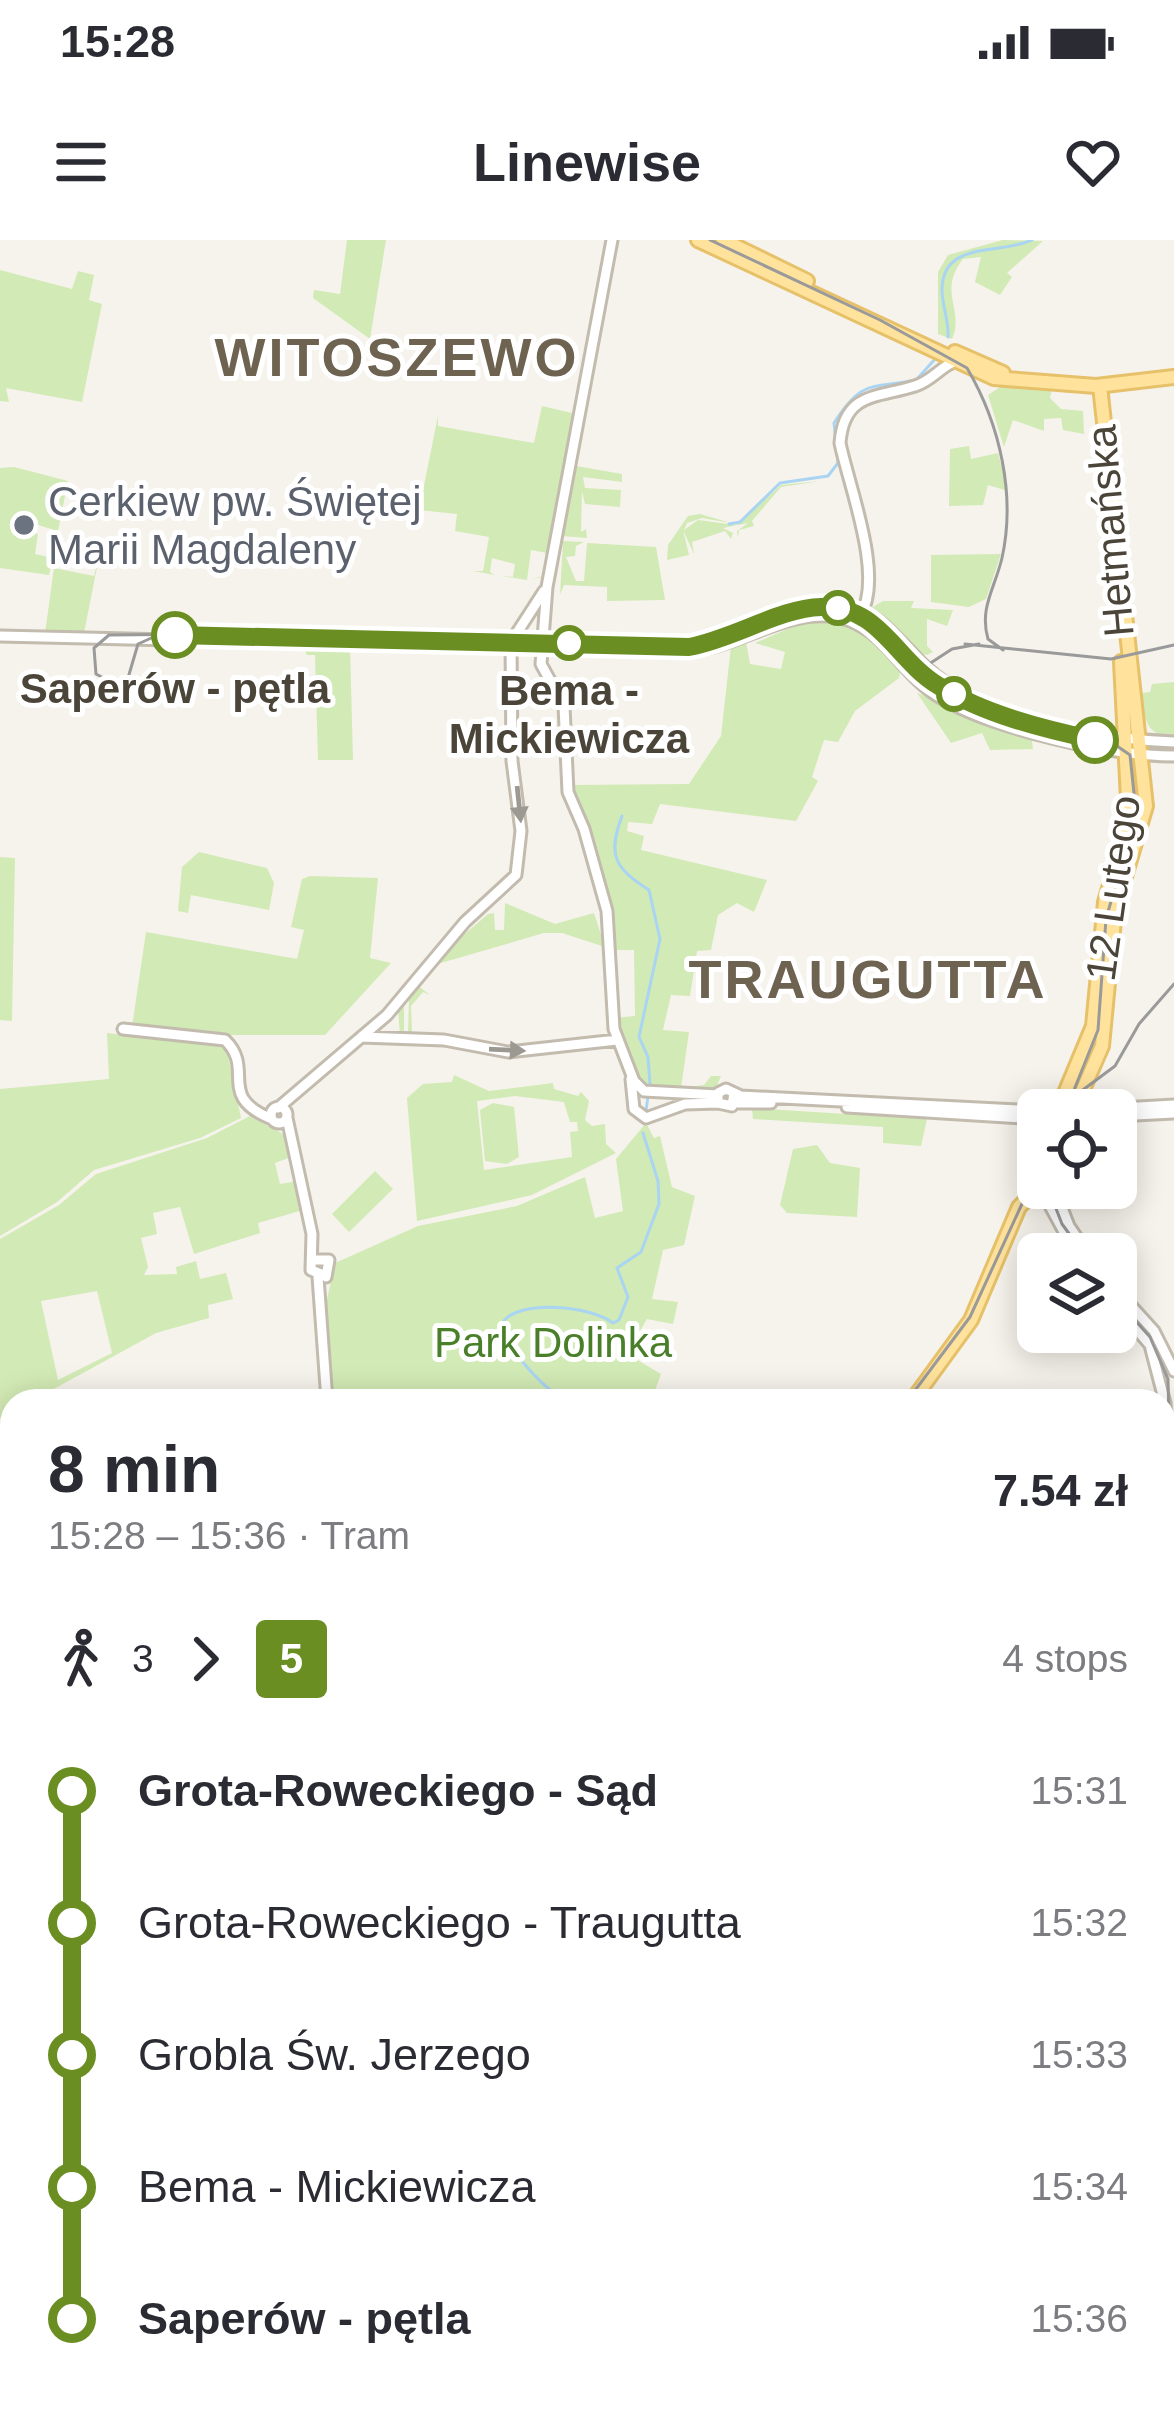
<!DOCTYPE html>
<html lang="en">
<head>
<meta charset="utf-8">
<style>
	:root { --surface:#fff; --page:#f2f2f3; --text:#2b2b33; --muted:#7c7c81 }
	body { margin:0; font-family:Arial,sans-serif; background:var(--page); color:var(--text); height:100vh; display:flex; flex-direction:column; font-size:45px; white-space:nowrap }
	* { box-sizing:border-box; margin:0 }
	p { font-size:39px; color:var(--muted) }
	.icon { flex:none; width:66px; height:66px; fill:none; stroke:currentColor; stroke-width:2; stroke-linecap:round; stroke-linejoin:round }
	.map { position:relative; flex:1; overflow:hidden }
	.side { position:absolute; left:0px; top:1149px; width:1176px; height:1023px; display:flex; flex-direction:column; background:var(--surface); border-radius:36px 36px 0 0; box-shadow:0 6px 30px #0003 }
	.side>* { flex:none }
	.badge { padding:0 24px; border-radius:9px; font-size:42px; line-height:78px }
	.fabs { position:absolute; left:1017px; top:849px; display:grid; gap:24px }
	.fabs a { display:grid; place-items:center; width:120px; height:120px; border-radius:18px; background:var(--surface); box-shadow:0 6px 30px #0003; font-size:60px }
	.map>.badge { position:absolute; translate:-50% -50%; box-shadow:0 0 0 6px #fff }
	.legs { display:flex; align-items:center; gap:18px; height:132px; padding:0 48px; font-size:39px }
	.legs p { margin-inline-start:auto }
	.head { display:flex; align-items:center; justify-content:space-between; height:204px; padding:0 48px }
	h1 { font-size:66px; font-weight:800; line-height:90px }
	ul { padding:0 48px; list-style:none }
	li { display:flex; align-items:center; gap:42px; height:132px; font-size:45px }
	li i { display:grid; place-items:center; width:18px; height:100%; margin:0 15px; background:currentColor }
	li i::after { content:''; width:30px; height:30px; margin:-15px; border:9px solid; border-radius:50%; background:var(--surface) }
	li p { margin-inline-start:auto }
	li:first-child i { background:linear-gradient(#0000 50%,currentColor 0) }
	li:last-child i { background:linear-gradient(currentColor 50%,#0000 0) }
	.status { display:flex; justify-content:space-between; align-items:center; height:84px; padding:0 60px; background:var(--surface); direction:ltr }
	.status svg { height:33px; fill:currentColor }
	header { display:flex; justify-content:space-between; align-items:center; height:156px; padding:0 48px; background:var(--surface); font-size:54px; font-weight:800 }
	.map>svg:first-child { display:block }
	.green { fill:#d2eab5; fill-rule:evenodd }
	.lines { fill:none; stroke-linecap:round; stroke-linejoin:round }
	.stream { stroke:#a9d4f2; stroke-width:3 }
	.minor-casing { stroke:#c2bbae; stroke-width:15 }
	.major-casing { stroke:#e6c16a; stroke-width:18 }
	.minor { stroke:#fff; stroke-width:9 }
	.major { stroke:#ffe39c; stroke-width:12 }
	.tram { stroke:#9a9a9a; stroke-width:3 }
	.oneway { fill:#9c9892 }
	.line-1-casing { stroke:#fff; stroke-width:27 }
	.line-1 { stroke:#6b8e23; stroke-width:18 }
	.worship-dot { fill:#6b7280; stroke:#fff; stroke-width:4.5 }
	.stop-1-dot { fill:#fff; stroke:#6b8e23; stroke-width:6 }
	.labels { text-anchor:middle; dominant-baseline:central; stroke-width:10; stroke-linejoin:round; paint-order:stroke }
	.worship-label { font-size:42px; fill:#5b616d; stroke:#fff; text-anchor:start }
	.street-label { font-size:42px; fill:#4b4439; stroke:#fff }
	.stop-label { font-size:42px; font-weight:bold; fill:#4b4439; stroke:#fff }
	.park-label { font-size:42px; fill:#4a7f2a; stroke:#fff }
	.district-label { font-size:54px; font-weight:bold; letter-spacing:3px; fill:#6e6250; stroke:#fff }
</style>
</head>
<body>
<div class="status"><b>15:28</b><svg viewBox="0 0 49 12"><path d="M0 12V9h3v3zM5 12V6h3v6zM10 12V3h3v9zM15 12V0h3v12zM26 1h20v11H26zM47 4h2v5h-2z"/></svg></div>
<header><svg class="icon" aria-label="menu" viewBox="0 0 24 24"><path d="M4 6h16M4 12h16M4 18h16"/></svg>Linewise<svg class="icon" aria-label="heart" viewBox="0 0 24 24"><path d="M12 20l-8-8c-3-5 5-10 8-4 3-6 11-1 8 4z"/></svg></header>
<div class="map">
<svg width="1174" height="2171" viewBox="0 0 1174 2171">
	<rect width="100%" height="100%" fill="#f6f3ec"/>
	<path class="green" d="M347,0H386L370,99L313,58L314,50L340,54Z
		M1003,0L1043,1L1007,33L1012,37L1000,55L975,42L981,17L963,19C937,52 965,70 952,99L938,94V32L948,15Z
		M0,30L72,49L78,31L94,35L89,60L102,64L82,162L6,148L9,162L0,161Z
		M1005,144L1052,149L1050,158L1061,169L1083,171L1084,194L1063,190L1061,178L1044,179V191L1013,180L1004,207L988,155Z
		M542,166L576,174L544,337L532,339L543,336L547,313L531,310L527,340L501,336L513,337L515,324L492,318L490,332L495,335L473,331H483L489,297L455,291L457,274L419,270L438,176V186L534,203Z
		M969,206L971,219L998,213L1008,251L988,245L983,265L949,266L950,209Z
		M576,226L622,234V242L583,237L585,248L621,250L620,267L585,264L582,251L581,292L586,289L587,298L562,296Z
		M14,227L68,241L58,291L18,279L17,290L38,294L35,314L53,318L49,335L0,328V228Z
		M821,241L781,247L752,281L754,286L739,290L738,298L737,291L748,283L723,288L733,293L731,299L725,291L692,302L694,314L683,290L689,315L667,320L668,305L688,276L700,274L731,283L702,278L687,283L684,290L698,280L736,285L781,245Z
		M563,301L584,302L576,306L575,316L566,317L576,341H584L587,303L656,307L665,360L607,361V347L564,345L560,355Z
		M100,312L84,393H45L54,328L94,336Z
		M1001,314L986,359L969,367L931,362V315Z
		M914,361L911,368L953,370L947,386L927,379V406L933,412L927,415L916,413L871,368L883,361Z
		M829,381L870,394L901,426L899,438L855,471L838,502L824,500L812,537L818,541L796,581L660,564L652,584L628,582L627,591L644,596L641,610L767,640L754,672L737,663L718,675L711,710L697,711L690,756L671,755L663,790L689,792L681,848L704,845L711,836H721L715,850L644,848L614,778L635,776L634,710H612L611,679L571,545L689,544L721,496L731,406L746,402L750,424L781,429L785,412L755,403L804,382Z
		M350,406L353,520H318L315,415H307L304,407Z
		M1174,442V497C1146,496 1145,481 1141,453L1150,452L1152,444Z
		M917,453L1031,494L1033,509L990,510L982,493L951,503Z
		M199,612L267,628L274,643L269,670L191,655L188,673L178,671L182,627Z
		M0,617L15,618L12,781L0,780Z
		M310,636L378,638L370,718L391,723L325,795H180L132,787L146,692L297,719L304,690L291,687L302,639Z
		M505,663L555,684L594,673L605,707L562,693H544L434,725L417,745L430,755L423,752L411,766L412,792L419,796L408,795L409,757L404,762V797L400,795L398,769L475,675L452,705L488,674L494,673L495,690H504Z
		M107,793L226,806L241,878L200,898L94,930L57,962L0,996V849L109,839Z
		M454,835L489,851L553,843L554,849L578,856L581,852L589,861L585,880L592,886L605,884L606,904L616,913L532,955L417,981L407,858L423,844L452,842ZM515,856L564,862L570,882H577L578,891L570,892L572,917L484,930L477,861Z
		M493,863L514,867L519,917L507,924L485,921L480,870Z
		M752,868L927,879L921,906L883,903V887L753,879Z
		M250,876L287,896L291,917L275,923L280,944L297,941L303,970L258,983L260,993L194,1014L180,967L153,973L157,994L141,998L148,1027L144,1035L177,1034L176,1027L196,1021L200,1039L226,1033L233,1059L208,1065L209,1078L156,1093L41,1156L12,1161V1171L0,1179V999L59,965L96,934L207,898ZM97,1051L112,1113L58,1140L41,1061Z
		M646,883L654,898L660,896L672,947L695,956L684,1005L663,1010L652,1059L678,1062L673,1084L647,1079L636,1098L639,1121L661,1134L653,1156L637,1150L631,1161H329L324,1073L335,1023L418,986L517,966L585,937L595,978L623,971L616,919Z
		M817,905L830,923L860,928L857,977L787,973L780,965L793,909Z
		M375,931L393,949L349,992L332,974Z
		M12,1373V1667L0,1668V1374Z
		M287,2160H427L425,2171H265L264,2166Z"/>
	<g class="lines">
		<path class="stream" d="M948,97C949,80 942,66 942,50C942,0 1000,15 1032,0
			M729,284L740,282L780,243L828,236L838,223L834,183C863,138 871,149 916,140L936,118
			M622,576C607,616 615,628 649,650L660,699L639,797L648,817L650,845
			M646,871L648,856
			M582,1161L574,1151L560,1157C541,1145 503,1106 503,1082C519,1059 592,1066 613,1083L619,1080L628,1057L617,1028L641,1012L659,964L658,941L643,893
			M0,1588L12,1586
			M0,1717L12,1723
			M40,2160L48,2171
			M402,2171L408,2160"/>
		<defs>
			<path id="minor" d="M612,0L547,347L541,424L564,466L568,552L584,589L607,671L614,789L634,841L644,851L718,855
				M860,376C885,337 849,247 840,203C844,152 877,158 915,146C932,141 941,126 956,121
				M0,396L686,412C737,409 785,368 836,377C883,385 899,431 936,455C987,488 1113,516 1174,516
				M669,407C690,402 711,400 732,393C766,382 798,359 836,363C888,369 905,417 945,442C1010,482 1099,499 1174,502
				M123,789L225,800C256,830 215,856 272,879
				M361,797L444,800L508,812L617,800
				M631,839L634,869L646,878L685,864L718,863
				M734,853L732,866L718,863V853L726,849L741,856L1038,871
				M734,863H771
				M847,867L1038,879
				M271 875a8 8 0 1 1 16 0a8 8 0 1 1-16 0Z
				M278,868L387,775L465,682L516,635L521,591L512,521L511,402L544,351
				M1086,870L1174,865
				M1116,876L1174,873
				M287,878L312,994L311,1030L326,1036
				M1054,948L1069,986L1088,1014
				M1042,951L1076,1014
				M313,1020H329L326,1037
				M318,1037L327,1161
				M1116,1049L1154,1091L1174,1131
				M1116,1065L1150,1105L1165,1163L1174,1547
				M1164,1994H1174
				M48,2160L54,2171
				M432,2171L437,2160"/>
			<path id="major" d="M698,0L994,138L1096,146L1174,137
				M723,0L807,41
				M955,112L1003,133
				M1058,870L1093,786L1105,662L1129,579L1121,422
				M1074,870L1102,806L1115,670L1146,566L1100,146
				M1038,927V935
				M912,1161L971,1080L1019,967L1029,957L1054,948
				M1164,1754H1174
				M0,2107L12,2097"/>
		</defs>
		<use href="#minor" class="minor-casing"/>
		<use href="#major" class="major-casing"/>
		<use href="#minor" class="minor"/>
		<use href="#major" class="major"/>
		<path class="tram" d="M710,0L880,80L967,128C1000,184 1016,255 1002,318C995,348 979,368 988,399L1003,410
			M158,395L138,404L128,438L111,442L96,434L94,408L109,395C305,392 501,406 696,407L735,399L803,372L847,373L878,389L931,444L958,459L1040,489L1117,506L1130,515L1136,573L1106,679L1098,790L1066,870
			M965,404L1111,419L1174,405
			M908,420L926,426L952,409L979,404
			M1072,858L1115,826L1139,784L1174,744
			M1048,948L1062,984L1084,1014
			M1116,1059L1150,1097L1168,1139L1174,1392
			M907,1161L970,1077L1038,929
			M0,1711L12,1717"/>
	</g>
	<defs><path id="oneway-solid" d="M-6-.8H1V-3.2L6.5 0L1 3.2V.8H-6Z" transform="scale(3)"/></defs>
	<g class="oneway">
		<use href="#oneway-solid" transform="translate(519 564) rotate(84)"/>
		<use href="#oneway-solid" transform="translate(507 810) rotate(3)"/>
	</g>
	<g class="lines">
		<defs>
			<path id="line-1" d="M175,395L689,407C733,399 780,368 821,367C880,365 895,420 939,446C984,474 1043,489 1095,500"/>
		</defs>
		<use href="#line-1" class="line-1-casing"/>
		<use href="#line-1" class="line-1"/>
	</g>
	<circle class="worship-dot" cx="24" cy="285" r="12"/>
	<g class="stop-1-dot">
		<circle cx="838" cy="368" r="15"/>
		<circle cx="175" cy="395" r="21"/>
		<circle cx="569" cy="403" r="15"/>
		<circle cx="954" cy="454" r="15"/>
		<circle cx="1095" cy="500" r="21"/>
	</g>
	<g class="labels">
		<g class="worship-label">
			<text x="48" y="261">Cerkiew pw. Świętej<tspan x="48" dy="48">Marii Magdaleny</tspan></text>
		</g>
		<g class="street-label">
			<text transform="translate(1110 291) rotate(-95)">Hetmańska</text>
			<text transform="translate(1113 648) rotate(-82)">12 Lutego</text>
		</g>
		<g class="stop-label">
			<text x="175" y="448">Saperów - pętla</text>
			<text x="569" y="450">Bema -<tspan x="569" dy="48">Mickiewicza</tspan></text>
		</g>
		<g class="park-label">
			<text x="553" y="1102">Park Dolinka</text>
		</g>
		<g class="district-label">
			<text x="397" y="117">WITOSZEWO</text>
			<text x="868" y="739">TRAUGUTTA</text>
		</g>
	</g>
</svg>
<div class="fabs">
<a><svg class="icon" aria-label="locate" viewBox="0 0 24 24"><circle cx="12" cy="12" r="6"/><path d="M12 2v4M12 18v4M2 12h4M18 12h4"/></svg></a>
<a><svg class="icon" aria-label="layers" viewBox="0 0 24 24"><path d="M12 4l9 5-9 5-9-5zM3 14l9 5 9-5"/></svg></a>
</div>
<section class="side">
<div class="head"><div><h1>8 min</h1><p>15:28 – 15:36 · Tram</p></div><b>7.54 zł</b></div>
<div class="legs"><svg class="icon" aria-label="walk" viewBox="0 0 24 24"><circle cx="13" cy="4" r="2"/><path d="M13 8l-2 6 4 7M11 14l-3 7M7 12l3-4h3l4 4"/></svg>3<svg class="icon" aria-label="forward" viewBox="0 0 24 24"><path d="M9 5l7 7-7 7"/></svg><b class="badge" style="background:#6b8e23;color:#fff">5</b><p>4 stops</p></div>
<ul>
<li><i style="color:#6b8e23"></i><b>Grota-Roweckiego - Sąd</b><p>15:31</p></li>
<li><i style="color:#6b8e23"></i><span>Grota-Roweckiego - Traugutta</span><p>15:32</p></li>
<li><i style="color:#6b8e23"></i><span>Grobla Św. Jerzego</span><p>15:33</p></li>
<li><i style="color:#6b8e23"></i><span>Bema - Mickiewicza</span><p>15:34</p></li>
<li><i style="color:#6b8e23"></i><b>Saperów - pętla</b><p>15:36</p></li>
</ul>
</section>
</div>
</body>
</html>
